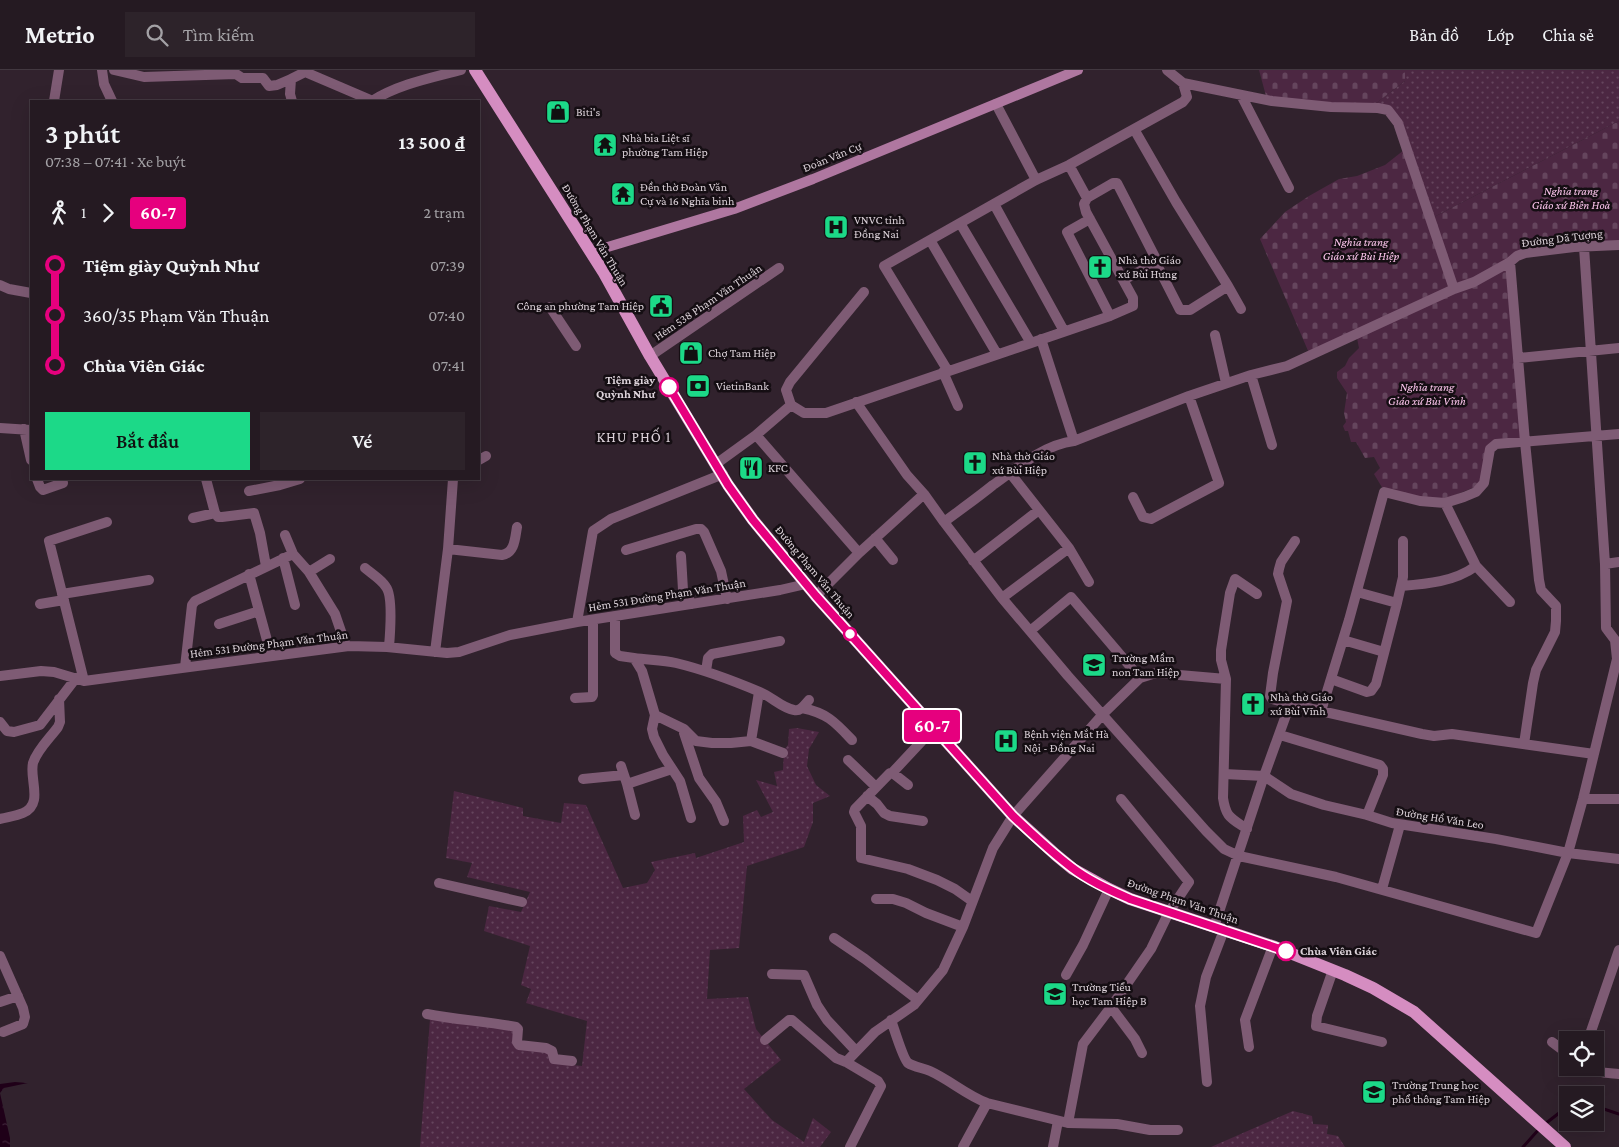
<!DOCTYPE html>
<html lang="vi">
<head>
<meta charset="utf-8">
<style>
	:root { --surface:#251a22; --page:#2d232a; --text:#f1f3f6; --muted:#a3a1a5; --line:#423840; --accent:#1cd988 }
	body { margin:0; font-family:"Crimson Pro",serif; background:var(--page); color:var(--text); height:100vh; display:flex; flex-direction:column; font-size:19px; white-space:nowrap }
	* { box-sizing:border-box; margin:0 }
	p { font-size:16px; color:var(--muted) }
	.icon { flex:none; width:28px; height:28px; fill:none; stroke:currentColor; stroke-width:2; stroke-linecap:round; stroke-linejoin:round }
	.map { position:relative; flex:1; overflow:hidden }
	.side { position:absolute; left:30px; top:30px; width:450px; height:380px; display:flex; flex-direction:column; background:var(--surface); border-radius:0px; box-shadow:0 5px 20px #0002,0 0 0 1px var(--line) }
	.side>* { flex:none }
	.badge { padding:0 10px; border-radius:4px; font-size:18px; line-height:32px }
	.fabs { position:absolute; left:1559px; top:961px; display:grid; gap:10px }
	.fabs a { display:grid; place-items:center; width:45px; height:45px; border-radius:0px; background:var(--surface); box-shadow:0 5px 20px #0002,0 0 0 1px var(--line); font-size:25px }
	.map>.badge { position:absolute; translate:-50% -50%; box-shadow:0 0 0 2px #fff }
	.legs { display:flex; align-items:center; gap:8px; height:55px; padding:0 15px; font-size:16px }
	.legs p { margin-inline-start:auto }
	.headline { display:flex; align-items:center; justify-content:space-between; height:85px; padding:0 15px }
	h1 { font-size:28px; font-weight:600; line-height:38px }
	.button { display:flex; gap:10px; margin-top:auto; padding:10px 15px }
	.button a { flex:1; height:58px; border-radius:0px; background:var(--accent); color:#111; font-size:20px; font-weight:600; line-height:58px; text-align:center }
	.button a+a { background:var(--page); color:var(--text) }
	ul { padding:0 15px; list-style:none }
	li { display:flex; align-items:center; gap:18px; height:50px; font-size:19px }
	li i { display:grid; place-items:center; width:8px; height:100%; margin:0 6px; background:currentColor }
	li i::after { content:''; width:12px; height:12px; margin:-6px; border:4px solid; border-radius:50%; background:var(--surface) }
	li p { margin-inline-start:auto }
	li:first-child i { background:linear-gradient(#0000 50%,currentColor 0) }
	li:last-child i { background:linear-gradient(currentColor 50%,#0000 0) }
	header { display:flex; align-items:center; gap:30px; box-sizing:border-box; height:70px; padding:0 25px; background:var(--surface); border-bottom:1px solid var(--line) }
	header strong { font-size:24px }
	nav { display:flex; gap:28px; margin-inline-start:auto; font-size:18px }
	.search { width:350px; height:45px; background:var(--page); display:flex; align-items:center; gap:12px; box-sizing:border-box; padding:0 18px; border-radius:0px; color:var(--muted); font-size:19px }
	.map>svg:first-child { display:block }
	.grass { fill:url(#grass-dots) }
	.cemetery { fill:url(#cemetery-stones) }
	.water { fill:url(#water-ripples) }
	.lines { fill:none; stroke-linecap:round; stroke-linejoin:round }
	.stream { stroke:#1f0018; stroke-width:3 }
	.street { stroke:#7e5b74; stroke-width:10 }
	.secondary { stroke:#af77a0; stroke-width:10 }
	.primary { stroke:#d58dc1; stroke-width:12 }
	.line-1-casing { stroke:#fff; stroke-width:11 }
	.line-1 { stroke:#e6007e; stroke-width:8 }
	.stop-1-dot { fill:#fff; stroke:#e6007e; stroke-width:2.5 }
	.labels { text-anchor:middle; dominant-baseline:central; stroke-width:5; stroke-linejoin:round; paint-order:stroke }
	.poi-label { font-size:12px; fill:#dcd2d9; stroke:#150e13; text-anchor:start }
	.street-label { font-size:12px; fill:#dcd2d9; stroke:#150e13 }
	.park-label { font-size:12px; font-style:italic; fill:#fbc4eb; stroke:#150e13 }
	.stop-label { font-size:12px; font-weight:bold; fill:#dcd2d9; stroke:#150e13; text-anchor:end }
	.quarter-label { font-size:15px; letter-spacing:1px; fill:#dcd2d9; stroke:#150e13 }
</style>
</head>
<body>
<header>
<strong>Metrio</strong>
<div class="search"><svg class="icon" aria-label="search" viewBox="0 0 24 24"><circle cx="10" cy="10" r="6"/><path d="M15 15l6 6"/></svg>Tìm kiếm</div>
<nav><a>Bản đồ</a><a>Lớp</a><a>Chia sẻ</a></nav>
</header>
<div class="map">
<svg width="1619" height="1077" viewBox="0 0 1619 1077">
	<defs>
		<pattern id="grass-dots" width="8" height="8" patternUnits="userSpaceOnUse" patternTransform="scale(1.25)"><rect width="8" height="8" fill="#4c2742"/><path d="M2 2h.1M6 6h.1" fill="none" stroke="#65455d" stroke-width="1.8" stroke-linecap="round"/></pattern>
		<pattern id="cemetery-stones" width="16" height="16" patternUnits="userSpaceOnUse" patternTransform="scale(1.25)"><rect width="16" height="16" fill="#4c2742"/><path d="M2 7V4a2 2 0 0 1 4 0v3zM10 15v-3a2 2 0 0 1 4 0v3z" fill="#65455d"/></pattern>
		<pattern id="water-ripples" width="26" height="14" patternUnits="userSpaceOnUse" patternTransform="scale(1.25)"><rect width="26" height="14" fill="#1f0018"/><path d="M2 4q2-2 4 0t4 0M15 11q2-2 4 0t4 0" fill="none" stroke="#3f2439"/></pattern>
	</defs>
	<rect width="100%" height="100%" fill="#31222d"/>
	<path class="grass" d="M1405,0H1619V51L1434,147L1402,52L1375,34L1405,11Z
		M797,658L819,662L809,679L807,696L816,715L830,726L813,733V752L804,777L747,796L739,878L710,880L707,929L748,927L756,959L781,990L744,1019L772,1050L804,1072L813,1048L831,1062L820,1077H420L430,949L514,960L513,973L546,981L556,993L582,996L587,951L526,933L531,919L521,915L530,876L484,861L489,836L521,842L530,822L467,807L472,793L446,788L454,721L523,738V746L561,753L564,733L586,735L623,818L647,813L655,800L651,792L695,783L696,788L744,772L743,746L757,740L761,747L773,742L756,710L777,716L774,702L783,700L784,680L788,675L789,659Z
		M1293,1041L1312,1046L1313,1054L1328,1055L1327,1064L1338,1066L1345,1077H1211Z"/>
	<path class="cemetery" d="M1259,0H1405V11L1375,34L1328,33L1266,26Z
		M1619,51V171L1524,180L1485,203L1456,215L1434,147Z
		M1404,80L1450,217L1309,283L1260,169L1285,142L1309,126L1339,109L1357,106L1385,95Z
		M1508,197L1521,368L1496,370L1480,415L1445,429L1421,428L1383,419L1374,404L1380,398L1374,387L1365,388L1356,372H1351L1348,361H1345L1343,356L1346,352L1344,343L1347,323L1337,308V302L1345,296L1349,288L1359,278L1357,268Z"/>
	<path class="water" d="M15,1012L28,1013L4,1018L0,1023L10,1068V1077H0V1014Z"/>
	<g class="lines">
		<path class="stream" d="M1595,1036L1619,1044
			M1545,1054L1568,1036
			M1523,1077L1540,1058"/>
		<path class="street" d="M102,0L104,14L112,31
			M114,0L144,7L236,4L242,8H263L269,16L277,15L291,9
			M304,0L305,2L373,31
			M1167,0L1183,13L1272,31L1331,37L1378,38L1388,40L1398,53L1454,219L1474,212L1510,192L1517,186L1525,183L1574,177L1619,175
			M1241,25L1289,118
			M54,31L59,0
			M292,31L290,24L291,9L305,2
			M372,31C399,14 431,8 461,0
			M996,34L1036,110
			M1134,59L1176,132L1228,216L1190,240H1180L1156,193
			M1087,128L1113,113H1117L1156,189V193L1123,210
			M994,134L1064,261
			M1090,149L1067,162L1110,246
			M960,153L1031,273
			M930,170L997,284
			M1510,192L1525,372L1539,510L1541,520L1556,536V551L1555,562L1536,600L1533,613L1524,674
			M0,215L9,219L31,223
			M1228,216L1241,239
			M550,237L576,276
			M1215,265L1226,313
			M1041,269L1074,371
			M650,286L779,198
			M1518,288L1619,278
			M948,301L884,196L1036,110L1069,95L1183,32L1187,27L1183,13
			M943,302L958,336
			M1251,305L1272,375
			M856,332L907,405L924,424L944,452L1002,528L1068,606L1206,761L1224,779L1239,786L1336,807L1536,863L1568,783L1583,729L1617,589L1615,570L1606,558L1605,494L1584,177
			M791,335L804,343H826L1110,246L1133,236V228L1086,142L1084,134L1087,128L1069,95
			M0,358L31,360
			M24,359L31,390
			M756,365L859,483
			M479,390L486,386
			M716,394L756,365L791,335L786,320L790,312L864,222
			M1010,403L1069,478L1089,512
			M37,409L40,417L43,420L63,413
			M206,409L215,443
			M249,421L280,415L300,409
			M1133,427L1143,447L1151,449L1219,413L1189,326
			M193,448L215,443L218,447H222L254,443L260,463L266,496
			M944,452C960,440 977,428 993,415C1017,398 1043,375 1074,371L1189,326L1251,305L1287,296L1454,219
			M285,465L293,484
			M875,468L893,490
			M448,479L502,485C515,483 515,468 517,457
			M626,480L696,459H701L704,462L721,501L727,529
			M681,486L683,520L692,534
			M283,488L295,535
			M330,489L309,502L335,544L346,576
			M973,491L1039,440
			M1605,494L1619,492
			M1476,496L1510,532
			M365,498C372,504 382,510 386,517C393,526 390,565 389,577
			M249,504L271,585
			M1401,516C1427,514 1454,512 1476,496L1445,433
			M62,524L149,510
			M816,526L859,483L924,424
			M1002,528L1069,478
			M1397,533L1403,507V471
			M40,534L64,530
			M615,547V583L620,586L634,588L642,601L655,645L652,659L654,667L663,685L680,711L691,748
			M577,552L593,461L611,449L723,404
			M219,554L259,541
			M1030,561L1071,527L1140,608
			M1343,570L1384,582
			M435,582L448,479L453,409
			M634,588C648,590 663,590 676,593C705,600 734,611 760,622C772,627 782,638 794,640C801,642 805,634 809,630
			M185,597L192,535L195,531L293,484L309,502
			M706,601L708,588L712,584L780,571
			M0,606L41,601L54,602L84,611L349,576L387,577L447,583L459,582L510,565L577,552L780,520L806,514
			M1331,609L1367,622L1371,621L1376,614L1397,533L1357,522
			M84,611L49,471L107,452
			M575,628L592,627L593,625V550
			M1290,634L1422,664L1434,666L1452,664L1594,684
			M802,638C827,643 835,652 852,670
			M1321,641L1349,550L1384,422L1420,431L1445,433L1464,427L1476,422L1484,413L1490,379L1496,374L1619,364
			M655,645L684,659L696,671L712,673H731L751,671L783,683
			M0,652L7,661L14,662L40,655L76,608
			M684,663L699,708L716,732L724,751
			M1280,665L1380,695L1383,699V705L1367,745
			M751,671L759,622
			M848,690L876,717
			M621,696L627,714L672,699
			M892,703L934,658
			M1224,704L1264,706
			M1264,706L1291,724L1324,735L1367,745L1392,753L1496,769L1568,783L1619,789
			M583,709L624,705
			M627,714L635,745
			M908,715L894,704L890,703L855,739L854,742L861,756V788L908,799L937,810L955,819L972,831
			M867,726L877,734L884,743L890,746L923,751
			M1583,729H1619
			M0,749C7,747 16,746 23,743C44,734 29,709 33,693C37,680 50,668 58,657L60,652L59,629
			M1247,759C1231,748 1226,748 1223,728L1226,609L1221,590V580L1230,523L1235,509L1257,524
			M439,813L522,832
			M1382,819L1400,755
			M876,829H893L906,833L926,843L963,857
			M1214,857L1264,706L1290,634L1272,629L1270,626L1273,603L1287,531L1278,504L1279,499L1281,492L1295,471
			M834,868L865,889L918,930
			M0,886L23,938L25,947L23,954L3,962
			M1333,900L1317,946L1316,956L1382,972
			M772,904L804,905L817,935L827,950L856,981
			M1066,905L1083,875L1109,819
			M0,932L18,926
			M1111,937L1135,969L1142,983
			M427,944C456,950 486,951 516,957L518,959L517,972L519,975L546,978L552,981L554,989L572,991
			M891,950C894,958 903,989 908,993C914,997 923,998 930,1001C950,1010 966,1025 987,1033L1068,1053L1083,974L1111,937L1151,879L1169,842L1189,812L1184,806L1121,729
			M765,970L789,950H792L836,988L846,992L875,962L914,935L943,900L963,857L993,778L1013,746L1103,644L1140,608L1156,603L1226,609
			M1588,970L1619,880
			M1552,972L1568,984
			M1249,977L1245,950L1273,876
			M846,992L878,1011L881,1016L850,1077
			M1587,998C1596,1003 1609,1003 1619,1004
			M1207,1012L1200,936L1206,907L1224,860
			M1068,1053L1117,1054L1150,1060H1178
			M963,1077L987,1033
			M1053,1077L1058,1051"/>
		<path class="secondary" d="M591,182L734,139L813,109L1078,0"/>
		<path class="primary" d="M475,0L604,203L650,286L728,415L753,450L816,526L1013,746L1056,785L1073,799L1109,819L1130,829L1275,877L1345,905L1373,918L1414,942L1565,1077"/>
	</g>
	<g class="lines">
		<defs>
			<path id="line-1" d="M669,317L728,415L753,450L816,526L1013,746C1032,764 1051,782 1071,797C1089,811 1110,820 1130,829L1286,881"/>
		</defs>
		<use href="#line-1" class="line-1-casing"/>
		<use href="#line-1" class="line-1"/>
	</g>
	<defs>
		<symbol id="shop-square" viewBox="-11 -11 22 22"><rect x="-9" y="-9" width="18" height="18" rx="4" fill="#1cd988" stroke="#150e13"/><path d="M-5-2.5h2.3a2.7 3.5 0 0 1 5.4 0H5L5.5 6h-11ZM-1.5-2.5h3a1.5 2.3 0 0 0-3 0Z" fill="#111"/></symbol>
		<symbol id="temple-square" viewBox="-11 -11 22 22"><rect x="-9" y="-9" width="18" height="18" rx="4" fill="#1cd988" stroke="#150e13"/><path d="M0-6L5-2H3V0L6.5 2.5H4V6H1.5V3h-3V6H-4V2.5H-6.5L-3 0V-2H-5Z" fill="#111"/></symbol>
		<symbol id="hospital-square" viewBox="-11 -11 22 22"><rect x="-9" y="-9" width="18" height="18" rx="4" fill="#1cd988" stroke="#150e13"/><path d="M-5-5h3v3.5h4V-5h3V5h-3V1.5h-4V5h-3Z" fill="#111"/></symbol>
		<symbol id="church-square" viewBox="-11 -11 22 22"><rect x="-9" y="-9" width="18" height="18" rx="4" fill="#1cd988" stroke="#150e13"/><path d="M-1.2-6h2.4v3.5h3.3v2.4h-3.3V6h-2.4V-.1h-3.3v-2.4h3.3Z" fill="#111"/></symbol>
		<symbol id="civic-square" viewBox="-11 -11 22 22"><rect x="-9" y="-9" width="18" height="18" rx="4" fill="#1cd988" stroke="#150e13"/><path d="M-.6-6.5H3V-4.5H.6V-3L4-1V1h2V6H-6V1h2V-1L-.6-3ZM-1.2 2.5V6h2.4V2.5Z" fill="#111"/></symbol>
		<symbol id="bank-square" viewBox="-11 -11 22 22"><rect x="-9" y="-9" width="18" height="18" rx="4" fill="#1cd988" stroke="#150e13"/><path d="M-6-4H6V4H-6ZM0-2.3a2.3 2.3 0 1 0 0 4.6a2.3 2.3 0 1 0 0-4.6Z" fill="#111"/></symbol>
		<symbol id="restaurant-square" viewBox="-11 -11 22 22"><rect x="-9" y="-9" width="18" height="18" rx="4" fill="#1cd988" stroke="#150e13"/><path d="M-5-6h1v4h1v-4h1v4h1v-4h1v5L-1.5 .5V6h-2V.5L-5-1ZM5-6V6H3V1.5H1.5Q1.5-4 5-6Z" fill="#111"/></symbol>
		<symbol id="school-square" viewBox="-11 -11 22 22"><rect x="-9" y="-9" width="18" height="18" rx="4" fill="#1cd988" stroke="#150e13"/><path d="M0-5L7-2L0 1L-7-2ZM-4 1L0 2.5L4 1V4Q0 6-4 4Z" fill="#111"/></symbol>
	</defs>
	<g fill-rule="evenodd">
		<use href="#shop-square" x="544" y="28" width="28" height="28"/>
		<use href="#temple-square" x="591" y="61" width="28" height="28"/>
		<use href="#temple-square" x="609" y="110" width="28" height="28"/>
		<use href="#hospital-square" x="822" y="143" width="28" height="28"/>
		<use href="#church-square" x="1086" y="183" width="28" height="28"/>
		<use href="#civic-square" x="647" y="222" width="28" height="28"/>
		<use href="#shop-square" x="677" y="269" width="28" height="28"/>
		<use href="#bank-square" x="684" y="302" width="28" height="28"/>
		<use href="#church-square" x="961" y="379" width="28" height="28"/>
		<use href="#restaurant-square" x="737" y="384" width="28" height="28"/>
		<use href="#school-square" x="1080" y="581" width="28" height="28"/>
		<use href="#church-square" x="1239" y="620" width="28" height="28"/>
		<use href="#hospital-square" x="992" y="657" width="28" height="28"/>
		<use href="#school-square" x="1041" y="910" width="28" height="28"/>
		<use href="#school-square" x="1360" y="1008" width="28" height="28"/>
	</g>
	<g class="stop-1-dot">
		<circle cx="669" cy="317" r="9"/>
		<circle cx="850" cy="564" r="6"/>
		<circle cx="1286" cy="881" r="9"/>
	</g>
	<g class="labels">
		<g class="poi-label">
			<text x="576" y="42">Biti's</text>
			<text x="622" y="68">Nhà bia Liệt sĩ<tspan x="622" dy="14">phường Tam Hiệp</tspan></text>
			<text x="640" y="117">Đền thờ Đoàn Văn<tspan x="640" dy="14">Cự và 16 Nghĩa binh</tspan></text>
			<text x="854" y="150">VNVC tỉnh<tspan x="854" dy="14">Đồng Nai</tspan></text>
			<text x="1118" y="190">Nhà thờ Giáo<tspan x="1118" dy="14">xứ Bùi Hưng</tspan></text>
			<text x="644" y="236" text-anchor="end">Công an phường Tam Hiệp</text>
			<text x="708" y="283">Chợ Tam Hiệp</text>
			<text x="716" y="316">VietinBank</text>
			<text x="992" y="386">Nhà thờ Giáo<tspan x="992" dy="14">xứ Bùi Hiệp</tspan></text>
			<text x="768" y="398">KFC</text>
			<text x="1112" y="588">Trường Mầm<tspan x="1112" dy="14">non Tam Hiệp</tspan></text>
			<text x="1270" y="627">Nhà thờ Giáo<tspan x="1270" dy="14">xứ Bùi Vĩnh</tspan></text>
			<text x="1024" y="664">Bệnh viện Mắt Hà<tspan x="1024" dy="14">Nội - Đồng Nai</tspan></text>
			<text x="1072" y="917">Trường Tiểu<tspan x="1072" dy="14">học Tam Hiệp B</tspan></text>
			<text x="1392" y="1015">Trường Trung học<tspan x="1392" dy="14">phổ thông Tam Hiệp</tspan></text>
		</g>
		<g class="street-label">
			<text transform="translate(832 87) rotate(-22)">Đoàn Văn Cự</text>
			<text transform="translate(595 165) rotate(59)">Đường Phạm Văn Thuận</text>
			<text transform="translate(1562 168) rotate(-7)">Đường Dã Tượng</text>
			<text transform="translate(708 232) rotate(-34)">Hẻm 538 Phạm Văn Thuận</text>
			<text transform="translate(815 502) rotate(50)">Đường Phạm Văn Thuận</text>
			<text transform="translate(667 525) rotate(-9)">Hẻm 531 Đường Phạm Văn Thuận</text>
			<text transform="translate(269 574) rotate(-7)">Hẻm 531 Đường Phạm Văn Thuận</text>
			<text transform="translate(1440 748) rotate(9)">Đường Hồ Văn Leo</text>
			<text transform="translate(1183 831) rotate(19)">Đường Phạm Văn Thuận</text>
		</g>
		<g class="park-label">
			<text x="1571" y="121">Nghĩa trang<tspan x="1571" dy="14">Giáo xứ Biên Hoà</tspan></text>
			<text x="1361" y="172">Nghĩa trang<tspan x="1361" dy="14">Giáo xứ Bùi Hiệp</tspan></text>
			<text x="1427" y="317">Nghĩa trang<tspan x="1427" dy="14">Giáo xứ Bùi Vĩnh</tspan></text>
		</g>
		<g class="stop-label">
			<text x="655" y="310">Tiệm giày<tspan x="655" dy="14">Quỳnh Như</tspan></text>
			<text x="1300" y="881" text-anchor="start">Chùa Viên Giác</text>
		</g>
		<g class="quarter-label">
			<text x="634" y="367">KHU PHỐ 1</text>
		</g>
	</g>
</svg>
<div class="fabs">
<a><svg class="icon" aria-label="locate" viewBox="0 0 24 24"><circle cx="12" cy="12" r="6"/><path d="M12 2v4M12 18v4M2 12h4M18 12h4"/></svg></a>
<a><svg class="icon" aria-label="layers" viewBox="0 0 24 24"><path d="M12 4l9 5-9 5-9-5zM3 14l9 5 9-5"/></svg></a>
</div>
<b class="badge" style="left:932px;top:656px;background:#e6007e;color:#fff">60-7</b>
<section class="side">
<div class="headline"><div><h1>3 phút</h1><p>07:38 – 07:41 · Xe buýt</p></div><b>13 500 ₫</b></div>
<div class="legs"><svg class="icon" aria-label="walk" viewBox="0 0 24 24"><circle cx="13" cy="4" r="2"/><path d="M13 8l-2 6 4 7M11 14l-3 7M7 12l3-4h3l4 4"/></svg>1<svg class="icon" aria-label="forward" viewBox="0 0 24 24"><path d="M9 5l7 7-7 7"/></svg><b class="badge" style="background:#e6007e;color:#fff">60-7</b><p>2 trạm</p></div>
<ul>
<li><i style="color:#e6007e"></i><b>Tiệm giày Quỳnh Như</b><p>07:39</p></li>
<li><i style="color:#e6007e"></i><span>360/35 Phạm Văn Thuận</span><p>07:40</p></li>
<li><i style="color:#e6007e"></i><b>Chùa Viên Giác</b><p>07:41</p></li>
</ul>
<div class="button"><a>Bắt đầu</a><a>Vé</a></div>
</section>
</div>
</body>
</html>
